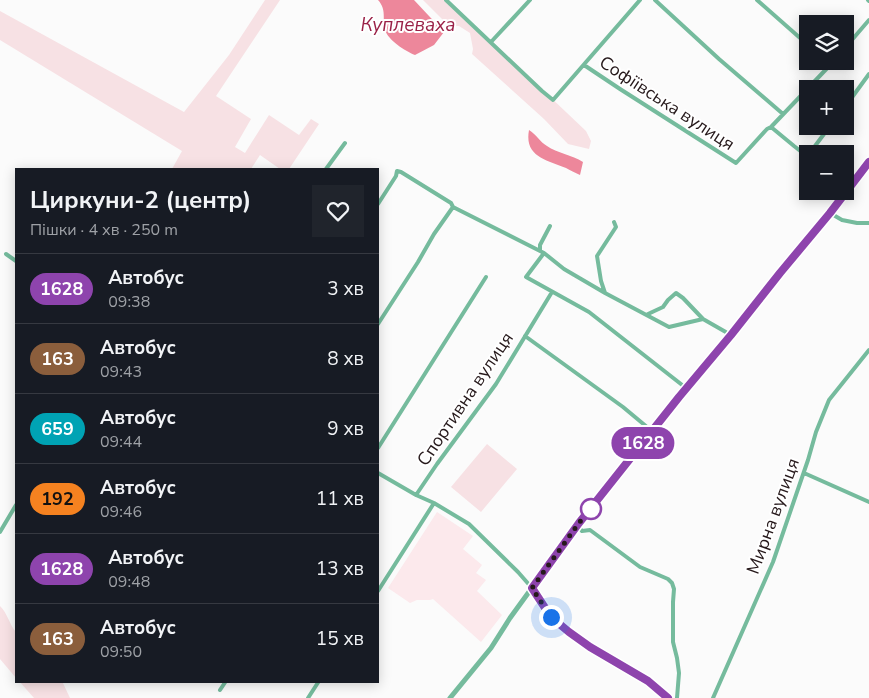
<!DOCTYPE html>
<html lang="uk">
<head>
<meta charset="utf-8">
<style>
	:root { --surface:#171b24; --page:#20242c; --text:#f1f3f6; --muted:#9ea1a6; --line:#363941 }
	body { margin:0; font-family:"Nunito Sans",sans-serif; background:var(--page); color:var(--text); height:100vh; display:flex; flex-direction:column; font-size:19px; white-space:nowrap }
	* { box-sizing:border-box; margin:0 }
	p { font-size:16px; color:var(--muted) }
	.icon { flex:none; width:28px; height:28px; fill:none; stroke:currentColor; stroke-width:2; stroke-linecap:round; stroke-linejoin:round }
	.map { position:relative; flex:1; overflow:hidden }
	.sheet { position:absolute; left:15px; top:168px; width:364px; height:515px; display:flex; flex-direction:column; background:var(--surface); border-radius:0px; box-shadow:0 2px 12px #0003 }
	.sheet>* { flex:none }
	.badge { padding:0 10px; border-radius:16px; font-size:18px; line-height:32px }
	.buttons { position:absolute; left:799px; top:15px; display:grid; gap:10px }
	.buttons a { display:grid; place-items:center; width:55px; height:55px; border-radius:0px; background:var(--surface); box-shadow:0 2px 12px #0003; font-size:25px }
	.you { position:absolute; width:25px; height:25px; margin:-12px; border:4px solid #fff; border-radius:50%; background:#1a73e8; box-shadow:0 0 0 8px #1a73e833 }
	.map>.badge { position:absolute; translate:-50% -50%; box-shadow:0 0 0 2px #fff }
	.round { display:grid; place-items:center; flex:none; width:52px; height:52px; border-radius:0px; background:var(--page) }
	.headline { display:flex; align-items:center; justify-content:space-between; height:85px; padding:0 15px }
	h1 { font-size:24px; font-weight:700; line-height:38px }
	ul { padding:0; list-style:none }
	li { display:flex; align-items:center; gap:15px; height:70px; padding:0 15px; border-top:1px solid var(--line) }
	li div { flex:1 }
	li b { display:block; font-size:19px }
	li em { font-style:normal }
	li .badge { min-width:55px; font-weight:700; text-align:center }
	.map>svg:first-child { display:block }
	.built { fill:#fce9ec }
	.green { fill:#f7e1e4 }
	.water { fill:#ed879b }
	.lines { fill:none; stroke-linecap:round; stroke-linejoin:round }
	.minor { stroke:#75bb9d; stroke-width:4 }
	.tertiary { stroke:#75bb9d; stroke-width:5 }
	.line-casing { stroke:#fff; stroke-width:11 }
	.line { stroke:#8e44ad; stroke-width:8 }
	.walk { stroke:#26191b; stroke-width:5; stroke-dasharray:0 9 }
	.stop-dot { fill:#fff; stroke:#8e44ad; stroke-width:2.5 }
	.labels { text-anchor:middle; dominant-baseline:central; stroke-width:4; stroke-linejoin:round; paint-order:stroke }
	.street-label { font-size:18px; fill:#26191b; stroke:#fff }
	.water-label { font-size:19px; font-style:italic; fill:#9a2147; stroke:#fff }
</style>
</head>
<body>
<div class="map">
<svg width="869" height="698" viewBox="0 0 869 698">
	<rect width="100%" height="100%" fill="#fbfbfb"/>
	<path class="built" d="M437,512L473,536L463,549L482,565L476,573L486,580L477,591L502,615L481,642L433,599L430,600H417L410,603L388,588Z"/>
	<path class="green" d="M265,0H280L216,96L251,119L235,147L245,153L269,115L299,135L311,119L319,124L289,169H280L260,155L251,169H172L182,151L0,40V11L184,112L229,55Z
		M423,0H448L586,131L591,141L589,149L568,144L544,119L472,54L473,49L470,33L459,26H449Z
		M487,444L517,469L481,512L451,487Z
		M0,606C8,614 9,624 16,632V678L0,659Z
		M19,681H62L70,698H34Z"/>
	<path class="water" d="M378,0H414L444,32L434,45L415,55C405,51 388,40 385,30C382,18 387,10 378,0Z
		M529,130C536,134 540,142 547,146C557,153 572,155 583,162L580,175C575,173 570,170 566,168C547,160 524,157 529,130Z"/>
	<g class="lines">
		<path class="minor" d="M446,0L542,91L553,100L640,0
			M655,0L719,59L783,114
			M757,0L808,45
			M868,0L869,1
			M491,42L530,0
			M845,48L869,20
			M584,65L620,89L736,163L767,129L771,127L834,61
			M845,107L869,74
			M771,127L794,146L808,157
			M809,154L830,126
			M326,169L345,143
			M378,204L396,176L397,171L401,172L451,203L453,207L544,253L526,277L589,312L686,388
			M830,213L842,220L857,223H869
			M540,250V245L550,226
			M544,253L564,269L605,293L669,327L703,319L731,335
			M6,254L16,261
			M605,293L601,281L597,256L616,227L614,222
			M648,314L663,307L668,300L676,293L683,298L703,319
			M378,324L418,262L434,234L453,207
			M525,336L623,407L653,432
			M378,448L486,277
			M378,473L416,495L434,503L469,524L518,572L532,588L551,617L569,632L590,647L647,681L668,698
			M804,473L869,502
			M416,495L437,464L496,384L552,292
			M577,526L582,531L590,530L640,567L668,579L672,583L674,589L673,602V642L677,658L679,673L677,698
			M0,532L16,505
			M378,591L434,503
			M220,690L226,681
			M308,698L319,681
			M713,698L773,562L808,460L816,432L829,400L869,350"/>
		<path class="tertiary" d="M450,698L491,648L510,618L579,523L780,273L830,213L869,163"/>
	</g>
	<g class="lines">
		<defs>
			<path id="line" d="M668,698L648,681L590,647L569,632L551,617L532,588L579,523L679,397L731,335L780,273L830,213L869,162"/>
		</defs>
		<use href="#line" class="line-casing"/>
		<use href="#line" class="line"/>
		<path class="walk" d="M551,617L532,588L579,523L594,505L591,509"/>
	</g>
	<circle class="stop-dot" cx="591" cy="509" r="10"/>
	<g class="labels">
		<g class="street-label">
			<text transform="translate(667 103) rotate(33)">Софіївська вулиця</text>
			<text transform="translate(465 399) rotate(-56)">Спортивна вулиця</text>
			<text transform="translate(773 516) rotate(-70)">Мирна вулиця</text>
		</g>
		<g class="water-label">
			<text x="408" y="25">Куплеваха</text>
		</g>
	</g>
</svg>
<div class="buttons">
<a><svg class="icon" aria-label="layers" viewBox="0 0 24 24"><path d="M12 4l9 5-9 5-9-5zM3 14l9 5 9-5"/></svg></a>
<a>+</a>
<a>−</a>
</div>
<div class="you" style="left:551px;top:617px"></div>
<b class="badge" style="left:643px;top:443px;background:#8e44ad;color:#fff">1628</b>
<section class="sheet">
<div class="headline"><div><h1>Циркуни-2 (центр)</h1><p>Пішки · 4 хв · 250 m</p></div><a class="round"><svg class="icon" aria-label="heart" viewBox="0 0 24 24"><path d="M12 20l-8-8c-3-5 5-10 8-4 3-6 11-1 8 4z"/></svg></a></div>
<ul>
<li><span class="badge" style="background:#8e44ad;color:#fff">1628</span><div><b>Автобус</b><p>09:38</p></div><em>3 хв</em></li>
<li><span class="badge" style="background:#8b5e3c;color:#fff">163</span><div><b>Автобус</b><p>09:43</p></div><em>8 хв</em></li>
<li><span class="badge" style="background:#00a3b4;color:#fff">659</span><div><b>Автобус</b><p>09:44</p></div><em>9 хв</em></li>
<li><span class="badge" style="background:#f58220;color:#111">192</span><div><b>Автобус</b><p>09:46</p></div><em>11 хв</em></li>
<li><span class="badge" style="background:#8e44ad;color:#fff">1628</span><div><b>Автобус</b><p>09:48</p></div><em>13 хв</em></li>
<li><span class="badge" style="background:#8b5e3c;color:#fff">163</span><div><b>Автобус</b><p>09:50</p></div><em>15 хв</em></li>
</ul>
</section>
</div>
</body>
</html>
